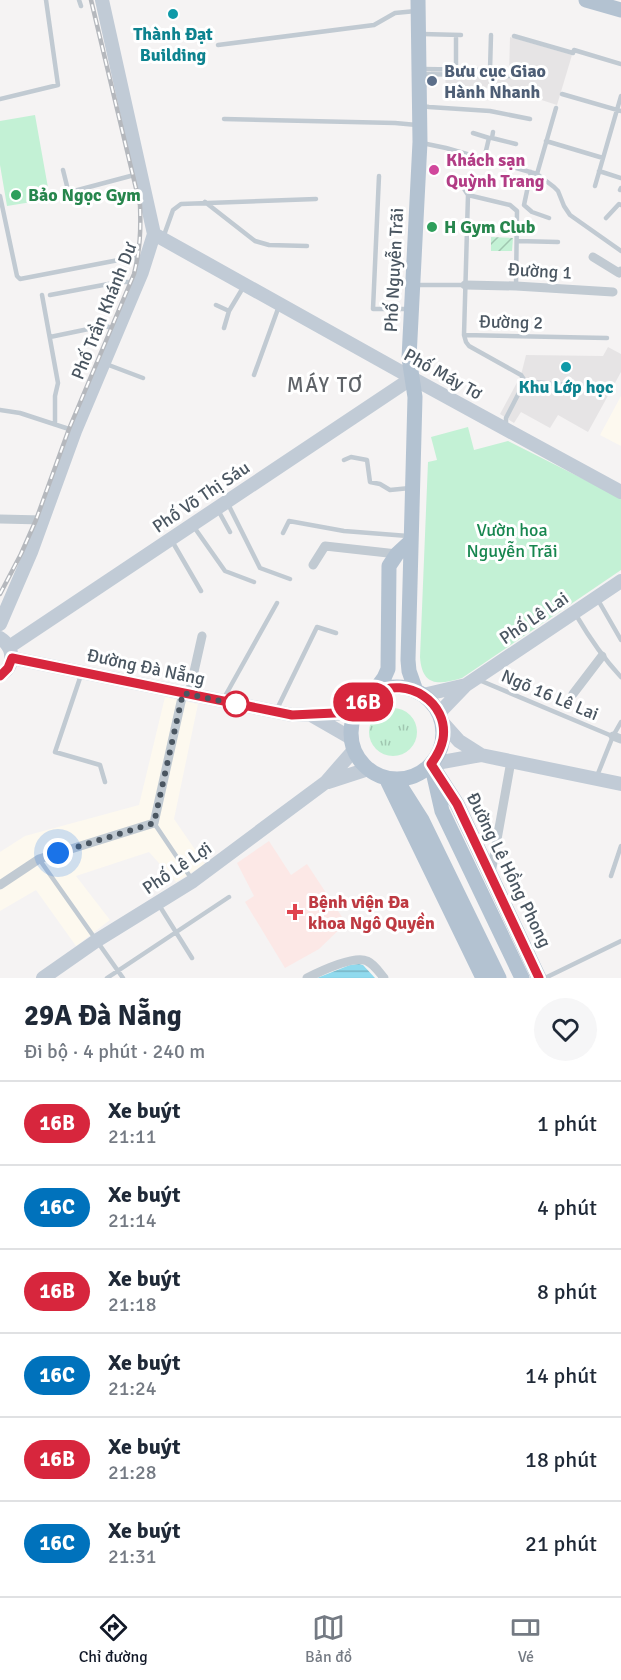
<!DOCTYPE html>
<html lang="vi">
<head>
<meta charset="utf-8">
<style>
	:root { --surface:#fff; --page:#f6f6f7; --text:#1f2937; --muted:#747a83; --line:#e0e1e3; --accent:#111827 }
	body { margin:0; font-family:Signika,sans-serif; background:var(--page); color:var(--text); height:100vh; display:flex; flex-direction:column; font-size:22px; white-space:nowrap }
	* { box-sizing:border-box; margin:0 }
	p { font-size:20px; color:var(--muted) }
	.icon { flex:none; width:33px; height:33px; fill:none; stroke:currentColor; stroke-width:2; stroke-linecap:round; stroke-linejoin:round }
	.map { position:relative; height:978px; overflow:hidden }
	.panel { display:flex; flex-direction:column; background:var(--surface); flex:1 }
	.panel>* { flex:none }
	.badge { padding:0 12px; border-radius:20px; font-size:21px; line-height:39px }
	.you { position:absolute; width:30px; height:30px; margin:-15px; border:4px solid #fff; border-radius:50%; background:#1a73e8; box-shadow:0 0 0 9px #1a73e833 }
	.map>.badge { position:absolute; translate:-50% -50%; box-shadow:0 0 0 3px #fff }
	.round { display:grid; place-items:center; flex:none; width:63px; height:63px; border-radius:32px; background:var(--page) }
	.summary { display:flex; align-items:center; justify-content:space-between; height:102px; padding:0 24px }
	h1 { font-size:28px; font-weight:700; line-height:45px }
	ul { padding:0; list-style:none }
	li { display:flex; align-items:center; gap:18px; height:84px; padding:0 24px; border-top:2px solid var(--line) }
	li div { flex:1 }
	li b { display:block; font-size:22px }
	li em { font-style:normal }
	li .badge { min-width:66px; font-weight:700; text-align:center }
	.tabs { display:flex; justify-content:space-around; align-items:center; height:84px; border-top:2px solid var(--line); background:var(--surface); font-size:16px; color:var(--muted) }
	.tabs a { display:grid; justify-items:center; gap:3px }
	.tabs .selected { color:var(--accent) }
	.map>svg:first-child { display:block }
	.commercial { fill:#fdf9ef }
	.education { fill:#e6e4e5 }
	.medical { fill:#fce8e6 }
	.grass { fill:url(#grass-tufts) }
	.park { fill:#c3f1d5 }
	.garden { fill:url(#garden-furrows) }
	.water { fill:url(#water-rules) }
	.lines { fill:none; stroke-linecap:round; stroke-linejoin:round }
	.lane { stroke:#c1cad2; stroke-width:4.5 }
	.street { stroke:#c1cad2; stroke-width:9 }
	.secondary { stroke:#c1cbd6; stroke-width:14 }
	.primary { stroke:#b3c2d1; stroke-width:15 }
	.rail-casing { stroke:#b5b8bd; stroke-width:4.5 }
	.rail { stroke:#fff; stroke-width:2; stroke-dasharray:7; stroke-linecap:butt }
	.line-casing { stroke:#fff; stroke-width:14 }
	.line { stroke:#d7263d; stroke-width:9 }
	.walk { stroke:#4a5661; stroke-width:6; stroke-dasharray:0 10.8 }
	.culture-dot { fill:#0f9aa8; stroke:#fff; stroke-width:2 }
	.service-dot { fill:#5c6f8a; stroke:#fff; stroke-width:2 }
	.hotel-dot { fill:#d1479c; stroke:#fff; stroke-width:2 }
	.leisure-dot { fill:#2e9e5b; stroke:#fff; stroke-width:2 }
	.stop-dot { fill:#fff; stroke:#d7263d; stroke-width:3 }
	.health-dot { fill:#e0444e; stroke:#fff; stroke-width:2 }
	.labels { text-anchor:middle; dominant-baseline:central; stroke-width:6; stroke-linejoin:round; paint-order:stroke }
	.culture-label { font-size:18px; font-weight:bold; fill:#0d838f; stroke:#fff }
	.service-label { font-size:18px; font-weight:bold; fill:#4e5e75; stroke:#fff; text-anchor:start }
	.hotel-label { font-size:18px; font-weight:bold; fill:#b23c85; stroke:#fff; text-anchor:start }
	.leisure-label { font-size:18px; font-weight:bold; fill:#27864d; stroke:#fff; text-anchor:start }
	.street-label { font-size:18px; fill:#4a5661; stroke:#fff }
	.park-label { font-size:18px; fill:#17864f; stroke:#fff }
	.health-label { font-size:18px; font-weight:bold; fill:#be3a42; stroke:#fff; text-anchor:start }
	.quarter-label { font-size:21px; letter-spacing:1.5px; fill:#5f6368; stroke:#fff }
</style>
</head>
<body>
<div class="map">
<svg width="621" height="978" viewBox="0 0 621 978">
	<defs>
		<pattern id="grass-tufts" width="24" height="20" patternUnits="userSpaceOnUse" patternTransform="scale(1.5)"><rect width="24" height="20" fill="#c3f1d5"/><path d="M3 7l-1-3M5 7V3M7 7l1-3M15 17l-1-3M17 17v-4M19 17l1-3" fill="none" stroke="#a0c6b0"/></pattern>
		<pattern id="garden-furrows" width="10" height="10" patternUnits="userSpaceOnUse" patternTransform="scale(1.5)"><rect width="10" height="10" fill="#c3f1d5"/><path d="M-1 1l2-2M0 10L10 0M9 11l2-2" fill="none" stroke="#a0c6b0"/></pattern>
		<pattern id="water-rules" width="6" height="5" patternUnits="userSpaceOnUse" patternTransform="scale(1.5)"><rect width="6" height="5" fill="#90daee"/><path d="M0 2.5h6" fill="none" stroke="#78b4c4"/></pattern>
	</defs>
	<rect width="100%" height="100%" fill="#f5f3f3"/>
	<path class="commercial" d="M621,396V446L600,435Z
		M165,697L198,704L174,819L205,864L176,882L149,852L76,876L110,920L76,946L36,890L0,911V852L25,836L139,805Z"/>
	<path class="education" d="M510,37L572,55L557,105L504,88L446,87L445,76H432L431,71L509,74Z
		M608,347L621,354V372L588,432L558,415L550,428L521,412L514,423L500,414L521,375L526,355L603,356Z"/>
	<path class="medical" d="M269,841L291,875L307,864L346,923L319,949L285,968L245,902L254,896L237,863Z"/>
	<path class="grass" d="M369 732a24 24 0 1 1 48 0a24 24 0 1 1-48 0Z"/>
	<path class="park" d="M35,115L50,199L7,206L0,165V121Z
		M468,427L474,450L508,441L621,498V570L462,678C439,685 422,687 420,657L428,462L437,460L431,437Z"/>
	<path class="garden" d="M491,237L513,238L512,251H491Z"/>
	<path class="water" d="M359,964L363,965L375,978H317L350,965Z"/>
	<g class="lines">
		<path class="lane" d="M79,0L81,6
			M422,34L461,35
			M514,36L573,53L574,50L621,64
			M218,45L374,25L395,13L416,11
			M422,69L490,70L491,35
			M456,70V38
			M422,74L512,76L535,71
			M562,94L621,111
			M0,99L58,85L46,0
			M422,106L429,107L490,111L530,119
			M224,119L395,123L417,125
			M473,133L489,138
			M492,138L516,144
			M546,141L603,158
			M422,143L446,148L537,174L554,187L558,191L564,206L570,215L621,251
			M484,159L489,138H492L493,132
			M63,170L68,190L74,191L138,174
			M599,171L621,178
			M531,172L524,205L532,212L549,218
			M537,174L556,108
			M379,176L373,309H409
			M461,179V184L468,195
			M595,186L621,96
			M620,190L621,188
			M468,195L464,335L607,338
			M468,195L510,205L517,211L516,286
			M0,196L17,276L20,279L129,258L143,259
			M205,202L255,241L269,245L307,246
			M606,218L619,204L621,205
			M163,238L173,210L181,204L316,199
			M517,241L558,242
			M414,285H465
			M42,295L58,383L55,396V424
			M50,295L119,282H136
			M216,305L229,311
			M224,328L229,311L244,286
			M464,335L466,342L469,346L521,375L525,381
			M50,337L103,326L115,328
			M106,364L143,378
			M254,375L279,306
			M0,410L20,413L72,430
			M504,425L506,422V418L525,381L584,387
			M344,460L351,457L367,460L370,482L380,484L390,490L410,488
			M228,504L260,568L290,579
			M218,510L230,532
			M194,527L225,571L254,582
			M283,533L289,521L344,531L408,536
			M172,541L201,591
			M598,600L621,640
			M576,615C589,637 603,658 621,677
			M81,675L55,752L100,765L105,782
			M479,680L612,736
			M224,698L277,603
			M277,709L317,627L336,633
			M597,776L613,736L621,722
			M154,823L191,878
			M39,859L123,978
			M611,876L621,846
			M159,905L192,958
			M107,978L229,897
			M545,978L621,941"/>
		<path class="street" d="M593,257L619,273L621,271
			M465,285L516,286L613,292
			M0,519L43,520
			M313,565L325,546L397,554
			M189,694L202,636
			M573,694L602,656
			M613,736L621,739
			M491,873L511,761
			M0,885L39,859L154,823L183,693
			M307,978C319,972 354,955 367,961C374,964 379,972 384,978"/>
		<path class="secondary" d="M154,234L412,378L621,492
			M0,624L31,552L75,431L142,272L154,234L102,0
			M0,638C15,648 15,666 0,675
			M9,647L412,378
			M12,658L292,715L356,713
			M423,695L466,685
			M439,713L466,685L621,581
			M311,715L351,738
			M442,722L459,741L481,755
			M431,764L481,755L621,784
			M328,782L368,769
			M43,978L96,941L193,881L326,782L354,750"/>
		<path class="primary" d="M586,0L621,10
			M351 733a46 46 0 1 1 92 0a46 46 0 1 1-92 0Z
			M416,691L409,671L408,660L415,397L409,358L420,142L418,0
			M373,693L384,678L388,669L389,566L397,554L411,541
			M431,764L457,804L539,978
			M434,776L442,811L522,978
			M386,778L483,978
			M396,779L422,820L499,978"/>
		<defs>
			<path id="rail" d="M0,594L21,554L36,520L69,429L134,274C140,250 141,231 140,205L91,0"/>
		</defs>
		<use href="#rail" class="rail-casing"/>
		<use href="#rail" class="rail"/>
	</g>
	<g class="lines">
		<defs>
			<path id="line" d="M0,676L8,668L12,658L292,715L356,712C361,705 366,697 375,693C407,676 449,702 443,739C441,749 437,756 431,764L457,804L539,978"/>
		</defs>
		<use href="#line" class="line-casing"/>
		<use href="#line" class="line"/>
		<path class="walk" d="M58,853L154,823L183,693L240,705L236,704"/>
	</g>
	<g class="culture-dot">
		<circle cx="173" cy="14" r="6"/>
		<circle cx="566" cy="367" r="6"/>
	</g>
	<circle class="service-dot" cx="432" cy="81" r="6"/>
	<circle class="hotel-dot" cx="434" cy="170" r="6"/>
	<g class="leisure-dot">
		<circle cx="16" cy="195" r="6"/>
		<circle cx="432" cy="227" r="6"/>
	</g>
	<circle class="stop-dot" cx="236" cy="704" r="12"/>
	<path class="health-dot" d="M292 903h6v6h6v6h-6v6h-6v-6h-6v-6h6z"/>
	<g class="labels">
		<g class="culture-label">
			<text x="173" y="34">Thành Đạt<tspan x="173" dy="21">Building</tspan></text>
			<text x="566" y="387">Khu Lớp học</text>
		</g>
		<g class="service-label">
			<text x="444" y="71">Bưu cục Giao<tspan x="444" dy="21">Hành Nhanh</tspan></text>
		</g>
		<g class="hotel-label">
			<text x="446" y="160">Khách sạn<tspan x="446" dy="21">Quỳnh Trang</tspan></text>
		</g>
		<g class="leisure-label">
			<text x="28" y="195">Bảo Ngọc Gym</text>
			<text x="444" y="227">H Gym Club</text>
		</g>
		<g class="street-label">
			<text transform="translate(394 270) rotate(-87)">Phố Nguyễn Trãi</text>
			<text transform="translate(540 271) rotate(3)">Đường 1</text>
			<text transform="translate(104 311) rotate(-68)">Phố Trần Khánh Dư</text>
			<text transform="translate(511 322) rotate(1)">Đường 2</text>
			<text transform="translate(443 374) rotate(29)">Phố Máy Tơ</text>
			<text transform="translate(201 497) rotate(-34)">Phố Võ Thị Sáu</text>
			<text transform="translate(534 618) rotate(-34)">Phố Lê Lai</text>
			<text transform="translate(146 667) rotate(12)">Đường Đà Nẵng</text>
			<text transform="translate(550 695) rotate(23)">Ngõ 16 Lê Lai</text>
			<text transform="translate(177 868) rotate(-34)">Phố Lê Lợi</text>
			<text transform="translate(509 870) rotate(64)">Đường Lê Hồng Phong</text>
		</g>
		<g class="park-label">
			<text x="512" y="530">Vườn hoa<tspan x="512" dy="21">Nguyễn Trãi</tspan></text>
		</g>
		<g class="health-label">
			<text x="308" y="902">Bệnh viện Đa<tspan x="308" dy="21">khoa Ngô Quyền</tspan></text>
		</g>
		<g class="quarter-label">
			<text x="325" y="385">MÁY TƠ</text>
		</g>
	</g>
</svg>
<div class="you" style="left:58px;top:853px"></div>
<b class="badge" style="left:363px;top:702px;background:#d7263d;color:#fff">16B</b>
</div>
<section class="panel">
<div class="summary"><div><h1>29A Đà Nẵng</h1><p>Đi bộ · 4 phút · 240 m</p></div><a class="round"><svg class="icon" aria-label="heart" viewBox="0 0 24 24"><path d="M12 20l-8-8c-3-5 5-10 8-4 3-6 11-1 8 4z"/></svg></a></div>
<ul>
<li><span class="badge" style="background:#d7263d;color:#fff">16B</span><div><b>Xe buýt</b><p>21:11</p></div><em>1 phút</em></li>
<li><span class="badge" style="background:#0072bc;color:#fff">16C</span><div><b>Xe buýt</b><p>21:14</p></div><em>4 phút</em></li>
<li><span class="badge" style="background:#d7263d;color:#fff">16B</span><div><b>Xe buýt</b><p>21:18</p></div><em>8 phút</em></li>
<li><span class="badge" style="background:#0072bc;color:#fff">16C</span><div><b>Xe buýt</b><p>21:24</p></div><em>14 phút</em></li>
<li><span class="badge" style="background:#d7263d;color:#fff">16B</span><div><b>Xe buýt</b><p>21:28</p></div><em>18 phút</em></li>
<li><span class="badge" style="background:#0072bc;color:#fff">16C</span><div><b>Xe buýt</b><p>21:31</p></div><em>21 phút</em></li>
</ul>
</section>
<nav class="tabs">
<a class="selected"><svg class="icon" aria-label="directions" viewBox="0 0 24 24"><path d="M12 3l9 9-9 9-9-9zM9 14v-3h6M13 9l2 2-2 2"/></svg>Chỉ đường</a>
<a><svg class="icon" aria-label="map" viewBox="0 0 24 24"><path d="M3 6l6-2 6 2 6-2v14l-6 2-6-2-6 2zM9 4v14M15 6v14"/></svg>Bản đồ</a>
<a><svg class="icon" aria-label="tickets" viewBox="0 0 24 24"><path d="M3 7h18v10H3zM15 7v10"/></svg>Vé</a>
</nav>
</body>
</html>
